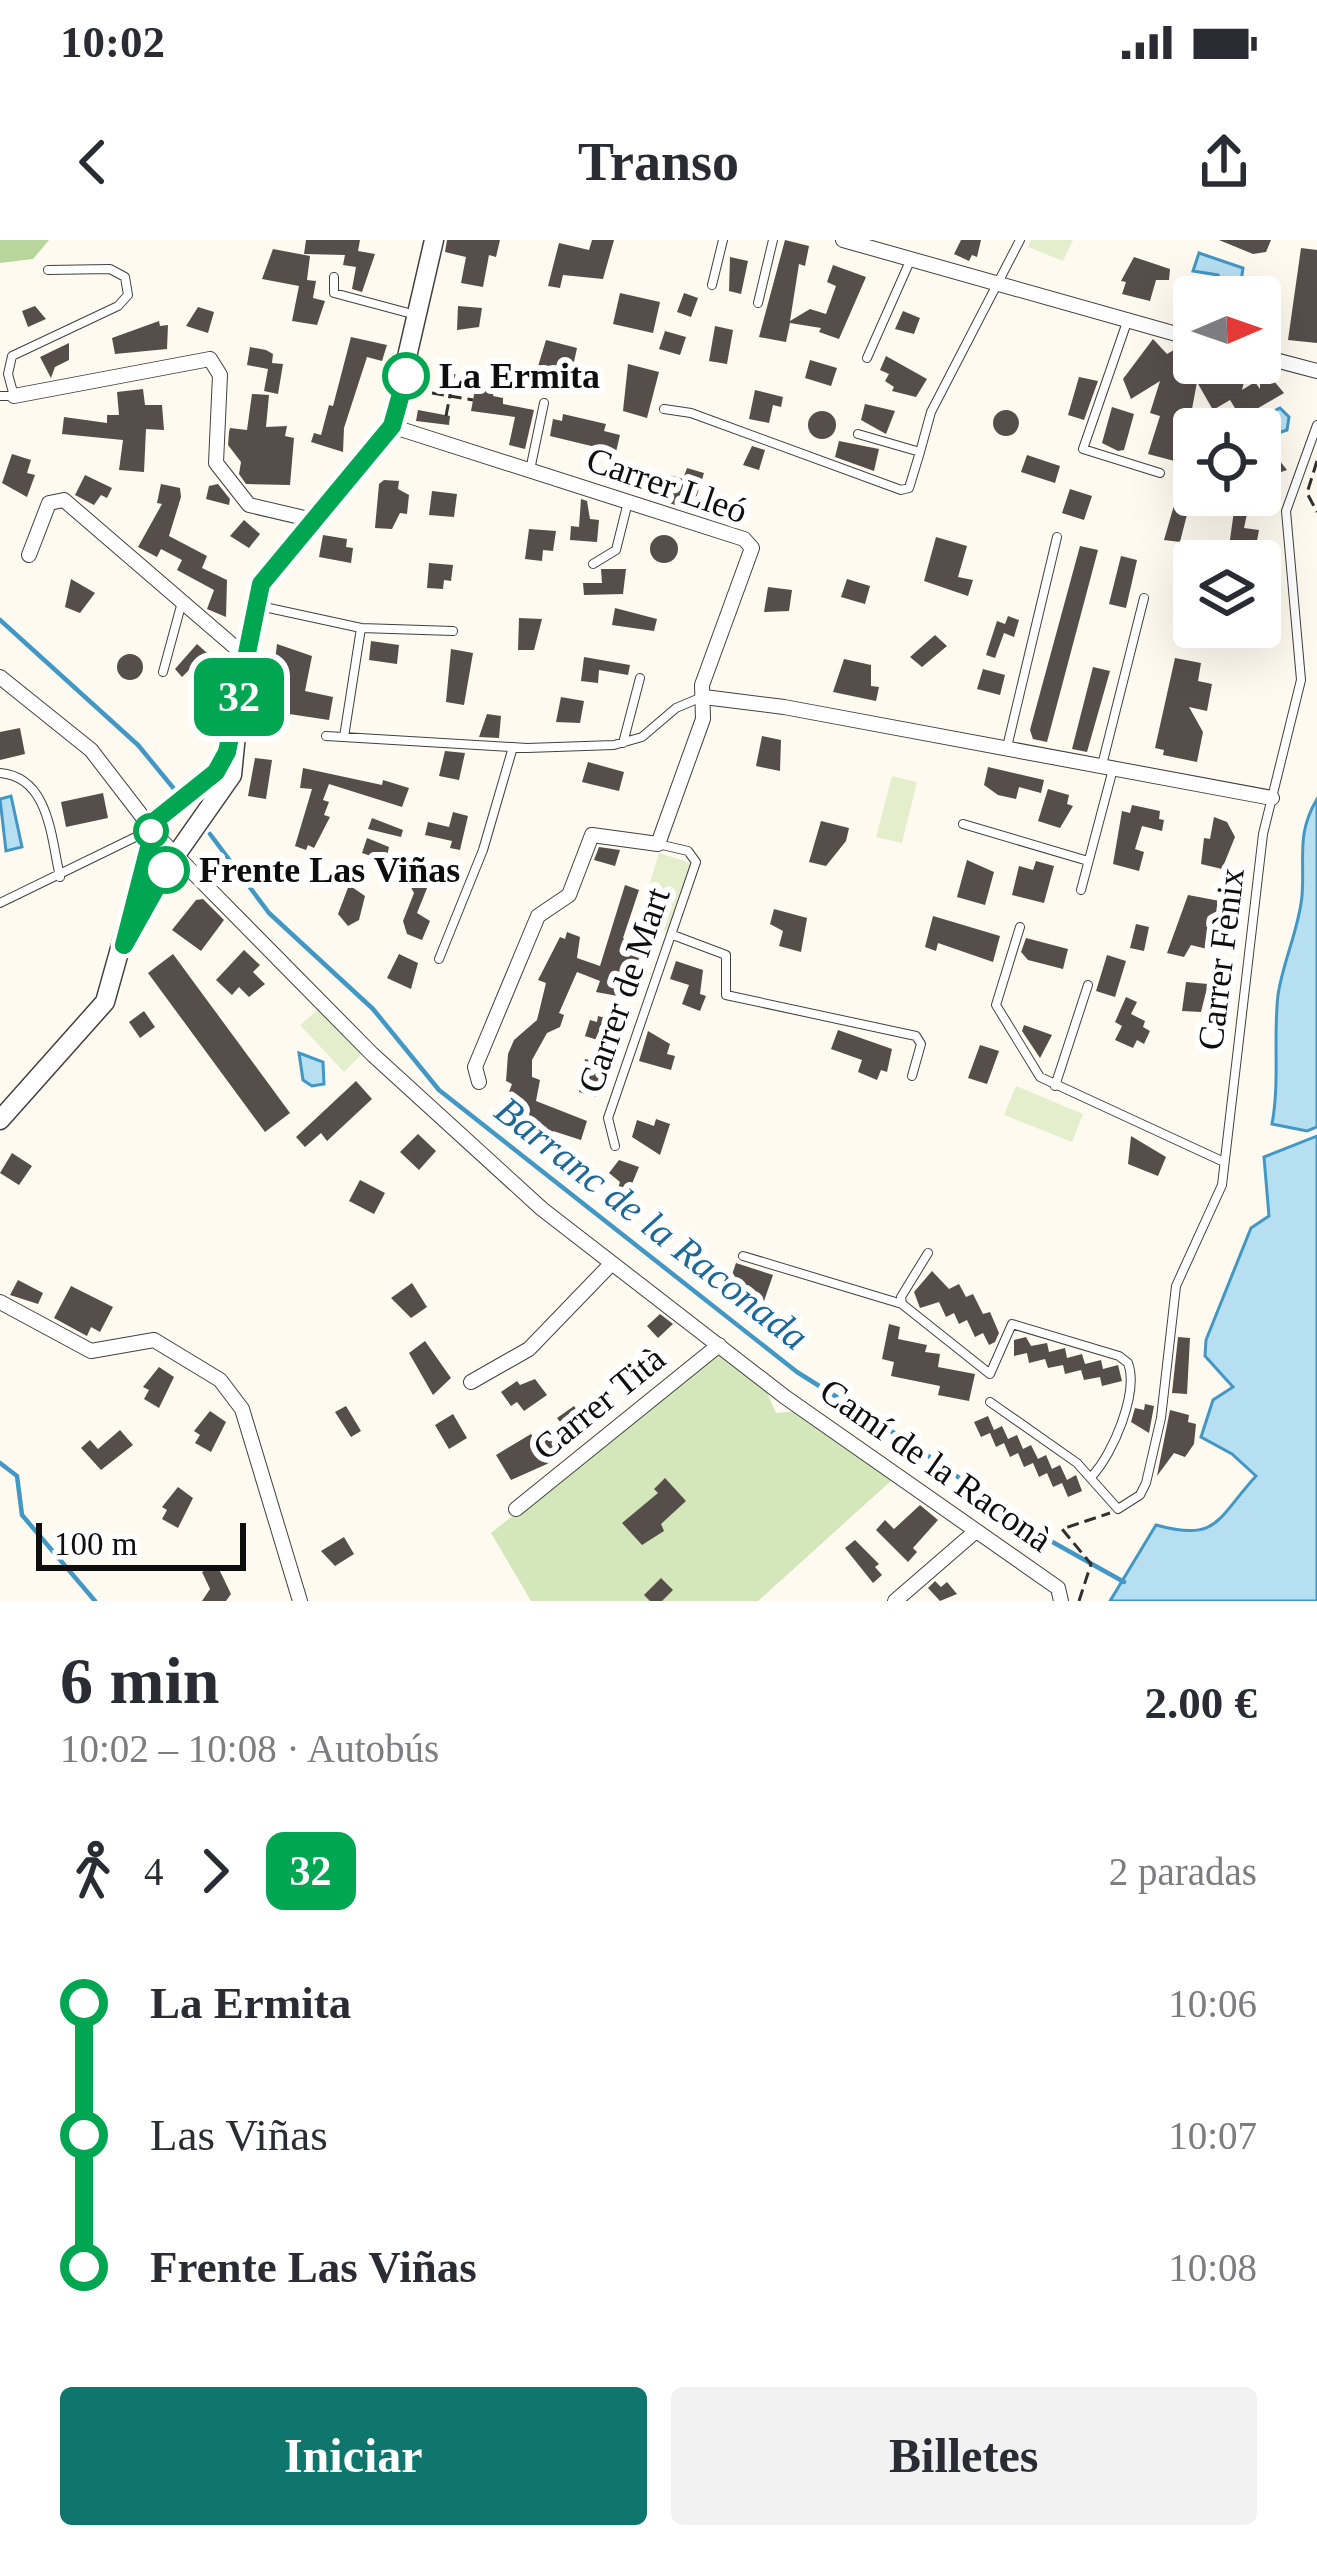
<!DOCTYPE html>
<html lang="es">
<head>
<meta charset="utf-8">
<style>
	:root { --surface:#fff; --page:#f2f2f3; --text:#2b2b33; --muted:#7c7c81; --accent:#0f766e }
	body { margin:0; font-family:Georgia,serif; background:var(--page); color:var(--text); height:100vh; display:flex; flex-direction:column; font-size:45px; white-space:nowrap }
	* { box-sizing:border-box; margin:0 }
	p { font-size:39px; color:var(--muted) }
	.icon { flex:none; width:66px; height:66px; fill:none; stroke:currentColor; stroke-width:2; stroke-linecap:round; stroke-linejoin:round }
	.map { position:relative; height:1361px; overflow:hidden }
	.panel { display:flex; flex-direction:column; background:var(--surface); flex:1 }
	.panel>* { flex:none }
	.badge { padding:0 24px; border-radius:18px; font-size:42px; line-height:78px }
	.needle { width:78px; rotate:88deg }
	.buttons { position:absolute; left:1173px; top:36px; display:grid; gap:24px }
	.buttons a { display:grid; place-items:center; width:108px; height:108px; border-radius:12px; background:var(--surface); box-shadow:0 12px 48px #0002; font-size:60px }
	.scale { position:absolute; left:36px; bottom:30px; width:210px; box-sizing:border-box; padding-left:12px; border:6px solid #0e0e0e; border-top:0; font-size:33px; line-height:42px; white-space:nowrap; color:#0e0e0e; -webkit-text-stroke:9px #fff; paint-order:stroke }
	.map>.badge { position:absolute; translate:-50% -50%; box-shadow:0 0 0 6px #fff }
	.legs { display:flex; align-items:center; gap:18px; height:132px; padding:0 60px; font-size:39px }
	.legs p { margin-inline-start:auto }
	.overview { display:flex; align-items:center; justify-content:space-between; height:204px; padding:0 60px }
	h1 { font-size:66px; font-weight:700; line-height:90px }
	.action { display:flex; gap:24px; margin-top:auto; padding:24px 60px }
	.action a { flex:1; height:138px; border-radius:12px; background:var(--accent); color:#fff; font-size:48px; font-weight:700; line-height:138px; text-align:center }
	.action a+a { background:var(--page); color:var(--text) }
	ul { padding:0 60px; list-style:none }
	li { display:flex; align-items:center; gap:42px; height:132px; font-size:45px }
	li i { display:grid; place-items:center; width:18px; height:100%; margin:0 15px; background:currentColor }
	li i::after { content:''; width:30px; height:30px; margin:-15px; border:9px solid; border-radius:50%; background:var(--surface) }
	li p { margin-inline-start:auto }
	li:first-child i { background:linear-gradient(#0000 50%,currentColor 0) }
	li:last-child i { background:linear-gradient(currentColor 50%,#0000 0) }
	.status { display:flex; justify-content:space-between; align-items:center; height:84px; padding:0 60px; background:var(--surface); direction:ltr }
	.status svg { height:33px; fill:currentColor }
	header { display:flex; justify-content:space-between; align-items:center; height:156px; padding:0 60px; background:var(--surface); font-size:54px; font-weight:700 }
	.map>svg:first-child { display:block }
	.green { fill:#d3e7bb }
	.forest { fill:#b8d69b }
	.pitch { fill:#e4eecc }
	.water { fill:#b7dff2; stroke:#4297c5; stroke-width:3 }
	.lines { fill:none; stroke-linecap:round; stroke-linejoin:round }
	.stream { stroke:#4297c5; stroke-width:4.5 }
	.building { fill:#564e4b }
	.service-casing { stroke:#414141; stroke-width:10 }
	.minor-casing { stroke:#414141; stroke-width:16 }
	.tertiary-casing { stroke:#414141; stroke-width:21 }
	.path { stroke:#303030; stroke-width:3; stroke-dasharray:12 6; stroke-linecap:butt }
	.service { stroke:#fff; stroke-width:8 }
	.minor { stroke:#fff; stroke-width:14 }
	.tertiary { stroke:#fff; stroke-width:18 }
	.line-1-casing { stroke:#fff; stroke-width:27 }
	.line-1 { stroke:#00a651; stroke-width:18 }
	.stop-1-dot { fill:#fff; stroke:#00a651; stroke-width:6 }
	.labels { text-anchor:middle; dominant-baseline:central; stroke-width:12; stroke-linejoin:round; paint-order:stroke }
	.stop-label { font-size:36px; font-weight:bold; fill:#0e0e0e; stroke:#fff; text-anchor:start }
	.street-label { font-size:36px; fill:#0e0e0e; stroke:#fff }
	.water-label { font-size:39px; font-style:italic; fill:#1e6898; stroke:#fff }
</style>
</head>
<body>
<div class="status"><b>10:02</b><svg viewBox="0 0 49 12"><path d="M0 12V9h3v3zM5 12V6h3v6zM10 12V3h3v9zM15 12V0h3v12zM26 1h20v11H26zM47 4h2v5h-2z"/></svg></div>
<header><svg class="icon" aria-label="back" viewBox="0 0 24 24"><path d="M15 5l-7 7 7 7"/></svg>Transo<svg class="icon" aria-label="share" viewBox="0 0 24 24"><path d="M12 15V3M7 8l5-5 5 5M5 13v7h14v-7"/></svg></header>
<div class="map">
<svg width="1317" height="1361" viewBox="0 0 1317 1361">
	<rect width="100%" height="100%" fill="#fefaef"/>
	<path class="green" d="M719,1111L767,1152L776,1173L796,1171L892,1240L758,1361H531L491,1293Z"/>
	<path class="forest" d="M0,0H49L33,19L0,23Z"/>
	<path class="pitch" d="M1031,0H1073L1063,21L1028,7Z
		M892,536L917,542L902,603L876,597Z
		M659,613L691,623L669,692L638,683Z
		M321,767L362,814L344,832L300,785Z
		M1016,846L1083,874L1072,902L1004,875Z"/>
	<path class="water" d="M1199,13L1243,28L1240,48L1229,51L1218,35L1193,31Z
		M1280,168L1289,177L1287,190L1263,198L1257,188L1272,187L1268,174Z
		M11,556L22,607L6,611L0,559Z
		M1317,559V887L1307,891L1272,884C1280,841 1273,798 1278,755C1283,721 1299,689 1302,656C1305,618 1296,594 1317,559Z
		M299,813L323,822L324,844L312,846L303,840Z
		M1317,896V1361H1110L1156,1285C1218,1302 1216,1280 1256,1236L1232,1214L1201,1197L1213,1160L1233,1147L1205,1116L1206,1100L1251,988L1269,976L1264,917Z"/>
	<g class="lines">
		<path class="stream" d="M0,380L138,505L175,550
			M210,594L269,673L373,769L439,850L797,1132L910,1203L1040,1295L1124,1342
			M0,1223L17,1236L22,1275L95,1361"/>
	</g>
	<path class="building" d="M306,0H360L358,11L375,14L362,52L352,49L356,27L343,25L345,15L304,14Z
		M447,0H500L496,17L489,15L483,47L461,43L466,17L445,12Z
		M592,0H614L603,39L563,35L560,48L548,46L559,3L589,10Z
		M785,0L809,6L805,26L799,24L790,81L810,69L826,74L836,46L827,42L833,25L866,37L839,99L819,92L821,88L790,83L786,102L759,97Z
		M961,0H981L977,17L972,15L969,21L954,14Z
		M1219,0H1271L1266,12L1253,14Z
		M1301,8L1317,10V103L1288,100Z
		M273,9L310,16L307,40L316,41L313,58L325,61L317,85L292,81L299,46L262,39Z
		M730,17L748,21L741,54L729,51Z
		M1134,17L1170,29L1169,40H1156L1150,61L1122,54L1126,42L1121,41Z
		M620,53L660,62L653,93L613,84Z
		M684,53L698,58L691,77L677,72Z
		M35,66L46,79L28,87L22,71Z
		M458,66L482,68L479,87L457,90Z
		M198,67L214,72L208,93L186,86Z
		M903,71L920,78L914,94L895,89Z
		M159,81L160,86L168,85L167,109L115,114L112,98Z
		M715,86L733,90L727,124L709,121Z
		M665,91L686,97L680,115L659,109Z
		M351,97L387,105L382,121L367,117L344,188L343,212L311,202L314,193L321,195L329,165L333,166Z
		M1153,99L1167,114L1179,107L1188,109L1194,123H1220L1224,130L1243,123L1247,129L1242,150L1255,142L1260,149V139L1268,134L1284,153L1241,178L1230,160L1213,170L1197,142L1182,223L1148,214L1160,176L1150,173L1160,141L1131,159L1123,139Z
		M546,100L577,108L567,154L532,146Z
		M69,103V120L55,127L51,138L40,117Z
		M250,107L266,110L273,114L272,123L283,124L278,154L264,151L268,129L247,125Z
		M886,116L927,139L916,157L892,151L894,147L885,141L889,134L880,130Z
		M810,120L837,128L831,146L805,138Z
		M628,124L659,132L647,178L623,171Z
		M1079,137L1098,141L1084,180L1068,175Z
		M476,144L494,147L493,156L503,158V164L534,170L525,209L509,205L515,177L471,171Z
		M143,149L145,165H162L164,190L146,189L144,232L119,230L123,200L62,194L64,177L107,183V175H119L117,152Z
		M755,150L783,157L781,167L773,165L769,183L749,179Z
		M252,154L269,155L266,187L287,186L285,196L294,198L290,245L246,244L239,234L241,222L228,205L229,192L230,188L247,190Z
		M865,164L895,171L886,194L861,180Z
		M1112,167L1134,174L1124,210L1118,211L1102,203Z
		M418,170L450,176L449,185L416,181Z
		M993 183a13 13 0 1 1 26 0a13 13 0 1 1-26 0Z
		M808 185a14 14 0 1 1 28 0a14 14 0 1 1-28 0Z
		M563,174L606,184L604,191L620,195L616,212L550,196L553,179L562,181Z
		M839,201L879,209L874,231L835,217Z
		M752,206L765,210L759,230L743,225Z
		M1272,211L1287,230L1260,239V217Z
		M12,214L31,220L27,233L35,235L27,257L2,243Z
		M1027,215L1060,226L1055,243L1021,232Z
		M687,228L704,233L692,271L661,260L670,235L683,239Z
		M85,235L112,248L107,258L101,255L94,265L75,255Z
		M384,240L399,241L398,249L409,255L407,274L400,273L392,289L375,288L379,244Z
		M161,244L180,248L181,257L169,296L207,316L202,328L227,340L226,377L207,369L214,350L177,330L182,320L161,309L157,317L138,307L162,264L157,263Z
		M218,244L230,259L229,265L206,259L209,246Z
		M1179,248L1193,251L1180,302L1164,300Z
		M1070,249L1092,256L1084,280L1062,273Z
		M432,251L457,254L454,277L429,275Z
		M581,259L587,261L590,279L599,280L597,302L570,300L571,286L579,287Z
		M1234,271L1247,274L1244,288L1259,290L1253,321H1227Z
		M244,280L260,294L249,308L230,296Z
		M529,289L556,291L553,311L543,310L542,321L525,319Z
		M650 309a14 14 0 1 1 28 0a14 14 0 1 1-28 0Z
		M323,295L347,299L346,307L353,308L351,323L319,317Z
		M936,297L967,306L958,337L973,340L968,356L924,341Z
		M1080,306L1098,310L1047,502L1033,499L1030,490Z
		M1121,316L1137,320L1126,368L1109,364Z
		M429,323L453,325L451,341L444,340L443,349L427,348Z
		M601,329H626L623,354L584,355L583,343H602Z
		M71,339L95,353L80,373L65,367Z
		M847,339L870,346L865,364L841,357Z
		M768,347L792,350L789,371L764,372Z
		M615,368L657,379L654,391L612,385Z
		M1008,376L1019,380L1014,397L1004,393L995,418L986,415L997,381L1005,384Z
		M519,378L542,379L534,410H518Z
		M935,395L947,406L922,427L910,417Z
		M371,401L399,405L397,424L369,420Z
		M197,404L216,421L199,439L189,430L182,437L175,429Z
		M277,404L312,416L305,451L333,457L329,480L269,471Z
		M451,409L473,413L464,465L446,462Z
		M117 427a13 13 0 1 1 26 0a13 13 0 1 1-26 0Z
		M584,417L630,425L628,435L599,430L598,443L581,441Z
		M1175,418L1201,423L1198,441L1212,444L1207,471L1189,467L1203,492L1197,522L1163,515L1164,510L1155,508Z
		M844,419L871,425V446L879,447L876,461L833,452Z
		M1093,427L1110,431L1087,512L1072,509Z
		M983,429L1005,435L1000,455L977,449Z
		M561,457L584,461L580,483L556,482Z
		M487,474L501,476L499,498L479,497Z
		M20,488L25,514L0,520V492Z
		M762,496L781,500L780,531L756,526Z
		M445,511L465,513L459,540L439,536Z
		M255,518L272,520L266,559L248,556Z
		M588,522L624,532L619,551L582,542Z
		M988,527L1044,540L1041,553L1019,547L1016,559L998,555L984,545Z
		M303,528L382,545L383,540L409,548L402,567L329,544L323,560L329,562L324,575L330,577L314,608L308,605L306,610L295,606L312,549L300,548Z
		M1048,549L1069,555L1067,564L1073,566L1060,588L1038,581Z
		M103,553L108,578L66,587L61,562Z
		M1132,565L1160,571L1159,579L1164,580L1162,591L1142,586L1135,609L1144,612L1139,631L1113,624L1122,571L1130,573Z
		M453,572L468,576L460,610L450,608L452,601L425,595L428,582L449,587Z
		M1214,577L1227,582L1235,597L1222,629L1201,624L1204,598L1210,599Z
		M372,578L403,590L401,597L368,589Z
		M821,581L849,588L846,601L826,626L809,622Z
		M367,598L389,607L386,621L362,613Z
		M599,607L620,610L615,626L594,620Z
		M421,620L436,626L417,673L430,681L422,700L407,694L403,681L414,653L408,642Z
		M967,620L994,632L985,665L957,657Z
		M1036,621L1054,626L1044,663L1012,655L1019,626L1033,630Z
		M349,645L365,656L359,680L348,686L338,674Z
		M625,645L639,650L623,698L641,710L629,758L596,752L600,741L577,732L559,773L564,775L560,787L547,793L532,820V837L540,840L536,861L587,881L581,900L553,891L550,899L534,894L538,882L508,874L509,867L504,865L512,844L506,841L508,814L514,800L537,780L546,743L538,740L560,697L565,699L567,692L580,697L577,718L600,726Z
		M1188,655L1220,661L1207,709L1191,705L1184,717L1167,713Z
		M203,659L224,680L201,711L172,690L196,660Z
		M774,669L807,678L801,712L779,706L783,691L770,684Z
		M933,676L1000,696L993,722L938,703L936,711L925,707Z
		M1136,684L1149,687L1144,711L1130,708Z
		M1026,698L1068,709L1063,729L1028,720L1021,712Z
		M244,710L260,725L253,732L265,744L249,757L239,747L232,755L216,740Z
		M173,714L290,873L265,892L148,733Z
		M399,714L418,723L411,749L387,738Z
		M1107,715L1126,721L1115,757L1096,751Z
		M676,721L703,730L700,754L706,756L700,771L682,764L689,745L670,739Z
		M1186,742L1208,744L1201,772L1182,771Z
		M1126,757L1137,762L1131,774L1145,781L1143,787L1150,791L1144,804L1137,800L1133,808L1115,800L1122,786L1115,782Z
		M144,771L155,787L140,798L129,782Z
		M598,776L613,780L607,803L585,796L590,780L597,782Z
		M1024,785L1052,795L1040,818L1022,791Z
		M838,790L892,809L887,832L881,830L877,840L858,832L862,820L831,809Z
		M648,791L670,804L667,814L675,816L671,830L639,821Z
		M980,805L999,811L987,844L968,838Z
		M585,819L598,822L595,832L606,835L596,857L579,852Z
		M356,841L372,859L327,901L321,893L305,907L296,897Z
		M656,879L670,884L660,915L632,897L637,880L654,886Z
		M418,894L436,911L419,930L400,912Z
		M1131,896L1166,917L1158,936L1128,924Z
		M12,913L32,926L19,945L0,933Z
		M619,920L639,927L626,958L616,955L620,942L609,933Z
		M360,940L385,953L374,974L349,961Z
		M736,1023L773,1035L763,1064L726,1052Z
		M932,1031L949,1049L959,1044L966,1057L973,1054L983,1074L990,1072L999,1093L995,1102L989,1105L983,1093L975,1097L967,1080L959,1084L954,1073L946,1077L939,1062L920,1068L914,1052Z
		M18,1040L43,1053L38,1064L10,1055Z
		M412,1043L427,1067L411,1078L391,1058Z
		M71,1046L113,1067L100,1092L91,1087L87,1096L54,1078Z
		M660,1074L673,1084L658,1098L647,1086Z
		M889,1084L900,1087L898,1099L927,1105L925,1112L940,1114L938,1127L975,1134L969,1161L938,1155L940,1146L891,1136L894,1122L882,1119Z
		M1026,1097L1031,1106L1047,1103L1049,1112L1065,1108L1067,1118L1082,1114L1085,1124L1101,1120L1103,1129L1118,1125L1122,1141L1102,1146L1100,1137L1084,1140L1081,1130L1065,1134L1063,1125L1048,1128L1045,1119L1029,1123L1027,1113L1014,1116V1100Z
		M1178,1097L1190,1098L1187,1154L1172,1153Z
		M425,1101L451,1138L433,1155L409,1113Z
		M159,1127L174,1137L159,1168L144,1159L149,1150L143,1147Z
		M535,1139L547,1155L524,1171L517,1162L511,1166L501,1152L517,1141L520,1145Z
		M1145,1164L1154,1166L1149,1193L1131,1182L1135,1168L1144,1170Z
		M346,1166L361,1191L351,1197L335,1172Z
		M574,1166L591,1189L547,1224L511,1240L496,1215L531,1194L538,1204L564,1187L557,1178Z
		M1170,1170L1189,1175L1188,1182L1196,1184L1194,1204L1185,1217L1174,1213L1157,1236Z
		M210,1171L226,1182L211,1212L195,1203L200,1195L194,1191Z
		M453,1174L467,1198L449,1209L435,1185Z
		M988,1176L994,1190L1002,1186L1008,1199L1017,1195L1023,1209L1031,1205L1038,1219L1046,1215L1052,1229L1060,1225L1067,1240L1076,1235L1082,1251L1068,1257L1062,1243L1053,1247L1047,1233L1039,1237L1033,1223L1024,1227L1018,1213L1010,1217L1004,1203L996,1207L990,1193L981,1197L974,1182Z
		M120,1190L133,1205L101,1230L81,1208L90,1200L98,1209Z
		M665,1238L686,1261L661,1284L664,1291L642,1305L622,1283L658,1253L654,1249Z
		M178,1247L193,1258L178,1288L162,1279L167,1270L162,1267Z
		M920,1265L938,1280L913,1308L917,1312L908,1322L876,1290L885,1280L894,1289Z
		M344,1297L354,1314L335,1326L321,1311Z
		M855,1300L879,1324L875,1327L882,1335L873,1343L845,1308Z
		M217,1325L231,1354L226,1361H202L210,1349L202,1332Z
		M661,1338L673,1350L662,1361H650L644,1355Z
		M935,1341L941,1347L947,1342L957,1354L940,1361L928,1348Z"/>
	<g class="lines">
		<defs>
			<path id="service" d="M334,37V53L416,75
				M712,45L723,0
				M758,63L773,0
				M1127,82L1083,209L1160,233
				M867,118L910,21
				M0,156H14L8,134L12,116L118,66L128,55L125,37L110,29L48,30
				M664,169L691,173L901,250L909,248L920,212
				M858,194L920,212L931,172L1020,0
				M530,230L544,163
				M593,324L616,310L628,262
				M255,365L361,388L344,497
				M361,388L453,391
				M163,432L182,362
				M326,496L527,508L614,505L642,497L676,468L702,457
				M623,503L640,438
				M1007,507L1057,297
				M1102,525L1144,358
				M0,533C49,537 51,597 60,637
				M963,584L1088,621
				M1081,650L1113,529
				M0,663L150,590
				M1020,687L996,765L1040,837L1224,922
				M673,695L726,715V755L916,796L921,804L912,836
				M439,719L483,610L513,507
				M1055,846L1088,745
				M615,906L608,878L696,622L688,611L658,604
				M928,1013L901,1057L902,1064L990,1134L1012,1084L1119,1116L1128,1123C1139,1152 1113,1214 1092,1236
				M743,1016L902,1064
				M990,1162L1077,1223L1118,1269L1140,1255L1146,1243L1161,1178L1176,1046L1222,945L1263,594L1301,440L1286,271L1317,185"/>
			<path id="minor" d="M843,0L1194,99
				M1260,116L1317,131
				M14,156L210,119L220,135L216,223L249,265L313,280
				M391,186L744,299L752,308L702,445L703,479L658,604L592,595L569,655L538,676L475,827L479,842
				M29,315L49,263L64,260L244,415
				M0,437L91,510L158,597L372,814L542,969L785,1157L1058,1348L1061,1361
				M704,457L784,467L1272,558
				M0,1062L91,1111L154,1100L220,1140L242,1169L300,1361
				M471,1142L529,1109L612,1023
				M516,1269L719,1105
				M895,1361L976,1291"/>
			<path id="tertiary" d="M124,705L157,642L232,535L244,415L261,344L391,186L434,0
				M0,880L105,762L156,580L219,528L229,500"/>
		</defs>
		<use href="#service" class="service-casing"/>
		<use href="#minor" class="minor-casing"/>
		<use href="#tertiary" class="tertiary-casing"/>
		<path class="path" d="M432,153L473,160
			M446,176L454,134
			M1317,221L1307,253L1317,272
			M1079,1361L1091,1324L1062,1289L1110,1273"/>
		<use href="#service" class="service"/>
		<use href="#minor" class="minor"/>
		<use href="#tertiary" class="tertiary"/>
	</g>
	<g class="lines">
		<defs>
			<path id="line-1" d="M166,630L124,705L156,580L216,532L227,512L261,344L392,186L406,136"/>
		</defs>
		<use href="#line-1" class="line-1-casing"/>
		<use href="#line-1" class="line-1"/>
	</g>
	<g class="stop-1-dot">
		<circle cx="406" cy="136" r="21"/>
		<circle cx="151" cy="591" r="15"/>
		<circle cx="166" cy="630" r="21"/>
	</g>
	<g class="labels">
		<g class="stop-label">
			<text x="439" y="136">La Ermita</text>
			<text x="199" y="630">Frente Las Viñas</text>
		</g>
		<g class="street-label">
			<text transform="translate(667 245) rotate(19)">Carrer Lleó</text>
			<text transform="translate(1221 719) rotate(-83)">Carrer Fènix</text>
			<text transform="translate(624 750) rotate(-71)">Carrer de Mart</text>
			<text transform="translate(599 1163) rotate(-39)">Carrer Tità</text>
			<text transform="translate(936 1225) rotate(35)">Camí de la Raconà</text>
		</g>
		<g class="water-label">
			<text transform="translate(652 983) rotate(38)">Barranc de la Raconada</text>
		</g>
	</g>
</svg>
<div class="buttons">
<a><svg class="needle" viewBox="-14 -14 28 28"><path d="M0-13l5 13h-10z" fill="#e53935"/><path d="M0 13l5-13h-10z" fill="#7c7c81"/></svg></a>
<a><svg class="icon" aria-label="locate" viewBox="0 0 24 24"><circle cx="12" cy="12" r="6"/><path d="M12 2v4M12 18v4M2 12h4M18 12h4"/></svg></a>
<a><svg class="icon" aria-label="layers" viewBox="0 0 24 24"><path d="M12 4l9 5-9 5-9-5zM3 14l9 5 9-5"/></svg></a>
</div>
<div class="scale">100 m</div>
<b class="badge" style="left:239px;top:457px;background:#00a651;color:#fff">32</b>
</div>
<section class="panel">
<div class="overview"><div><h1>6 min</h1><p>10:02 – 10:08 · Autobús</p></div><b>2.00 €</b></div>
<div class="legs"><svg class="icon" aria-label="walk" viewBox="0 0 24 24"><circle cx="13" cy="4" r="2"/><path d="M13 8l-2 6 4 7M11 14l-3 7M7 12l3-4h3l4 4"/></svg>4<svg class="icon" aria-label="forward" viewBox="0 0 24 24"><path d="M9 5l7 7-7 7"/></svg><b class="badge" style="background:#00a651;color:#fff">32</b><p>2 paradas</p></div>
<ul>
<li><i style="color:#00a651"></i><b>La Ermita</b><p>10:06</p></li>
<li><i style="color:#00a651"></i><span>Las Viñas</span><p>10:07</p></li>
<li><i style="color:#00a651"></i><b>Frente Las Viñas</b><p>10:08</p></li>
</ul>
<div class="action"><a>Iniciar</a><a>Billetes</a></div>
</section>
</body>
</html>
